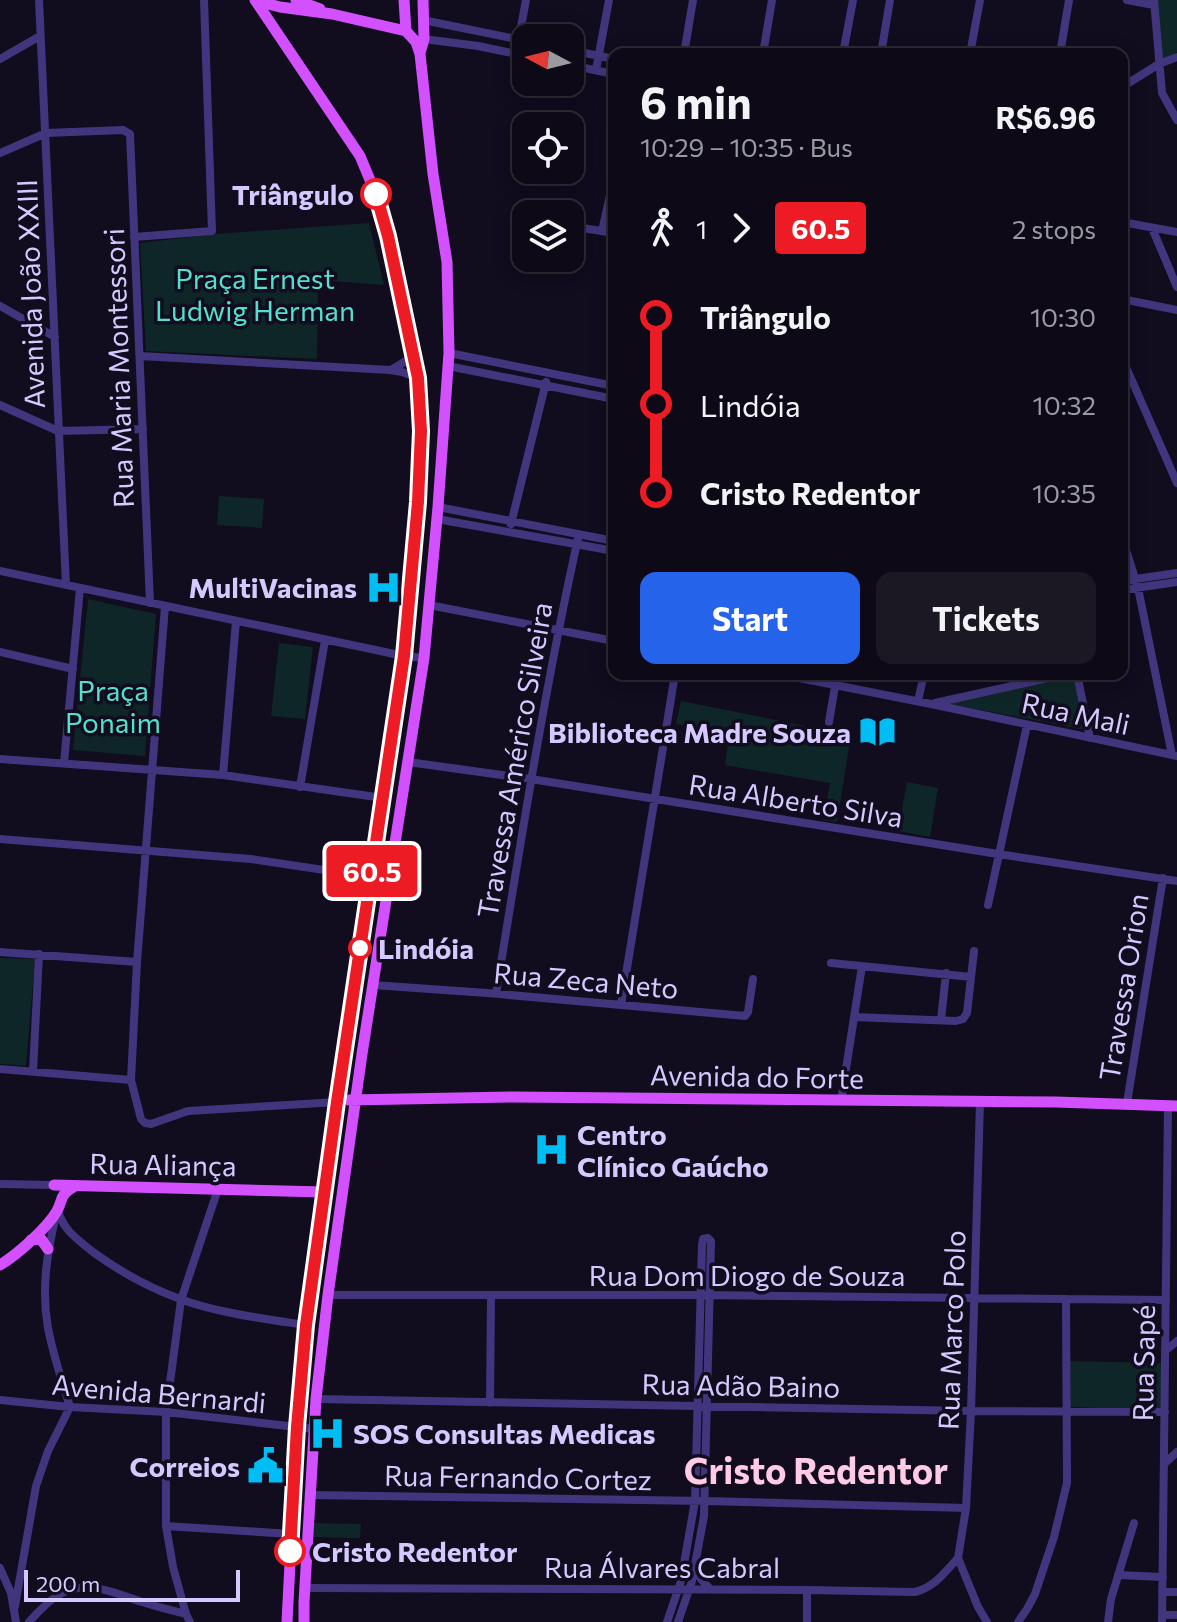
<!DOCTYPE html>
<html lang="en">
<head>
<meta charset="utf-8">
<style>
	:root { --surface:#0d0916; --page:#1b1723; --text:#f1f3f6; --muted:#9a9aa1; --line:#2d2a35; --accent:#2563eb }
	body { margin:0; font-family:Commissioner,sans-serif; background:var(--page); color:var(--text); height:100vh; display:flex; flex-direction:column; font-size:30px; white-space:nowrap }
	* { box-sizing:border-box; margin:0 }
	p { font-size:26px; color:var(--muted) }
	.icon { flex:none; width:44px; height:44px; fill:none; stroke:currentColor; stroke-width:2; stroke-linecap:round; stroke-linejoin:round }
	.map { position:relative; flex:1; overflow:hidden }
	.details { position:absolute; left:608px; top:48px; width:520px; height:632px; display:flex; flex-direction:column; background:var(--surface); border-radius:16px; box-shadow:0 4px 20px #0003,0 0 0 2px var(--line) }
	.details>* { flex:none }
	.badge { padding:0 16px; border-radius:6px; font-size:28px; line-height:52px }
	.needle { width:52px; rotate:277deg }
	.controls { position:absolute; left:512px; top:24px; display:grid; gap:16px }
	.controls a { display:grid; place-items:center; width:72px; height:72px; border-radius:16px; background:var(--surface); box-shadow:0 4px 20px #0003,0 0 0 2px var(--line); font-size:40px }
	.scale { position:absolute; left:24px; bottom:20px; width:216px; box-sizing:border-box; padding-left:8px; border:4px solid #d5c9ff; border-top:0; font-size:22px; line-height:28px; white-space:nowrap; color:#d5c9ff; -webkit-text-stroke:6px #110c1e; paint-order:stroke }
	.map>.badge { position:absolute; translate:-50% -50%; box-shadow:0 0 0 4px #fff }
	.legs { display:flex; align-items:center; gap:12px; height:88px; padding:0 32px; font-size:26px }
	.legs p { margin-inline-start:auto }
	.headline { display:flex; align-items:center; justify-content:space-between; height:136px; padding:0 32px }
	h1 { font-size:44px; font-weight:700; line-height:60px }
	.action { display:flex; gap:16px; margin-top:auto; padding:16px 32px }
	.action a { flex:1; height:92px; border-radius:16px; background:var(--accent); color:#fff; font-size:32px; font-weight:700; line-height:92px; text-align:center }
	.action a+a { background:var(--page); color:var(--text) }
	ul { padding:0 32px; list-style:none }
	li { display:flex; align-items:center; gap:28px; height:88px; font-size:30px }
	li i { display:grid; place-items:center; width:12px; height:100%; margin:0 10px; background:currentColor }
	li i::after { content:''; width:20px; height:20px; margin:-10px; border:6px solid; border-radius:50%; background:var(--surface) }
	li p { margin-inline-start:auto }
	li:first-child i { background:linear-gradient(#0000 50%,currentColor 0) }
	li:last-child i { background:linear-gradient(currentColor 50%,#0000 0) }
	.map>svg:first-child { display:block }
	.green { fill:#0f2628 }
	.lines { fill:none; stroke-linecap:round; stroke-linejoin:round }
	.minor { stroke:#41367e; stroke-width:8 }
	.major { stroke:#d350ff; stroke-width:11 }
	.line-1-casing { stroke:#fff; stroke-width:18 }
	.line-1 { stroke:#ed1c24; stroke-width:12 }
	.stop-1-dot { fill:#fff; stroke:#ed1c24; stroke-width:4 }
	.labels { text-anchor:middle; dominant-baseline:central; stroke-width:7; stroke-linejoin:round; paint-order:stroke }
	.stop-label { font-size:28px; font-weight:bold; fill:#d5c9ff; stroke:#110c1e; text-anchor:start }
	.park-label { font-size:28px; fill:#54e0ce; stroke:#110c1e }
	.street-label { font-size:28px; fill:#d5c9ff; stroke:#110c1e }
	.poi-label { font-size:28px; font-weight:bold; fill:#d5c9ff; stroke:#110c1e; text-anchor:end }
	.district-label { font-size:36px; font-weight:bold; fill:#ffcbe6; stroke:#110c1e }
</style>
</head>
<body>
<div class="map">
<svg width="1177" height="1622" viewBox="0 0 1177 1622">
	<rect width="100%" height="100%" fill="#110c1e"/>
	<path class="green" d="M1156,0H1177V52L1160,60Z
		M369,223L384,285L318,280L317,359L146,351L140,243L216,234Z
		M219,496L264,499L262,528L217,525Z
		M88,599L156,614L145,756L73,750Z
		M279,643L313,647L305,719L271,716Z
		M1074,677L1086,730L945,703Z
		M681,701L851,735L837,822L823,820L830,783L725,765L729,734L676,724Z
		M907,782L938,788L930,837L898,831Z
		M0,958L35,959L26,1066L0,1064Z
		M1068,1361L1164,1363L1163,1410L1069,1407Z
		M311,1523L361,1524L360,1538L311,1537Z"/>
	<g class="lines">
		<path class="minor" d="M39,0L66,585
			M1127,0L1154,5
			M1154,0L1162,93L1177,120
			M423,20L526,41
			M424,39L478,46L526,56
			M570,50L614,59
			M516,54L526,0
			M684,54L693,0
			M763,54L772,0
			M843,54L853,0
			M881,54L890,0
			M970,54L980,0
			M1060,54L1069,0
			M0,59L40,36
			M570,65L614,74
			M596,70L609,0
			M1122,87L1159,64L1177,57
			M0,153L46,133L123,130L130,134L150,603
			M1122,222L1177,232
			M570,226L614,233
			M1152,228L1177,287
			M602,231L614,177
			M134,237L212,231L204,0
			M1122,299L1177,310
			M0,306L55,337
			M449,353L614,386
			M140,356L390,370L402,372L418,378
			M1122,358L1177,483
			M448,366L614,399
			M391,370L414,356
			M0,405L58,431L143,429
			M438,507L614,541
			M437,519L614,551
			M511,524L546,382
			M1122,537L1138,588L1172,755
			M0,571L404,656L424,658
			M1122,581L1177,573
			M1122,590L1177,582
			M429,605L614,641
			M165,606L137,962L131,1080L141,1119L145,1123L151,1124L188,1111L337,1102
			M0,652L73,669
			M779,674L931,704L1177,756
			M1077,674L1090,738
			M918,701L924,674
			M935,703L1066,674
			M829,722L837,674
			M0,759L223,775L383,798
			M408,762L531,779L998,854L1177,881
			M64,763L80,588
			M223,775L236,621
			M300,787L325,640
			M0,839L251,859L371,877
			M988,905L1027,725
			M0,952L137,962
			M831,963L971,977
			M373,985L487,993L745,1016L748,1012L753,979
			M496,994C521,840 545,686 579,534
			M621,1005L675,674
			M854,1017L956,1021L963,1019L967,1013L974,951
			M941,1020L946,973
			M0,1069L131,1080
			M33,1071L39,954
			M841,1101L862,966
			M1127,1103L1163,878
			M0,1184L54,1185
			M58,1211C64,1231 77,1239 93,1252C119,1271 150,1288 180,1299C217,1313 266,1319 306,1325
			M328,1295H701L1166,1300
			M1165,1351L1177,1341
			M316,1399L971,1411L1165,1412
			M0,1400L70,1407L166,1412L314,1429
			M490,1403L491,1295
			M1164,1464L1177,1452
			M310,1495L705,1501L966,1508
			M166,1526L291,1534
			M958,1558L966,1508L971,1411L980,1102
			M958,1558L978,1607L987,1622
			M0,1568L11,1593L16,1622
			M695,1568L701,1579L710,1589
			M1118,1575L1163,1577
			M305,1588L807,1590L915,1592C935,1587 945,1572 958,1558
			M1162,1592H1177
			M15,1606L36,1486L48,1451L70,1407C62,1381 53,1355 48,1328C41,1289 47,1253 56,1215
			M1162,1615H1177
			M29,1622C37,1613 46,1603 57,1596C84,1578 115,1593 142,1602C157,1607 171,1610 186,1614
			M190,1622L186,1614L173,1567L166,1526V1412L181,1300L218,1189
			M667,1622L681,1581L695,1501L702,1245L703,1239L708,1238L711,1241L704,1516L692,1581L678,1622
			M807,1622V1590
			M1018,1622L1027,1609L1035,1594L1054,1537L1067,1483L1066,1299
			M1108,1622L1111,1599L1134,1523
			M1162,1622L1168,1105"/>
		<path class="major" d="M255,0L360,156L375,192L388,236L414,356L420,399L421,431L418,502L411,591L404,656L337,1102L306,1325L297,1427L287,1622
			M296,0L320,9
			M404,0L406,31
			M256,1L280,7L332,14L406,31
			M420,53L424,39L423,0
			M349,1100L513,1097L1056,1102L1177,1106
			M54,1185L324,1192
			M31,1240L41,1239L48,1249
			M0,1265C17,1255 47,1228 57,1211C64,1198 58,1196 75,1186
			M304,1622V1602L316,1399L328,1295L362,1054L424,658L438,507L449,353L447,262L433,174L420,54L416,42L406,31"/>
	</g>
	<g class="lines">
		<defs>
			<path id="line-1" d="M290,1551L297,1427L306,1325L337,1102L404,656L418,502L421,431L418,378L388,236L376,194"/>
		</defs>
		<use href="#line-1" class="line-1-casing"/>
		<use href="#line-1" class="line-1"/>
	</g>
	<defs>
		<symbol id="hospital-bare" viewBox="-9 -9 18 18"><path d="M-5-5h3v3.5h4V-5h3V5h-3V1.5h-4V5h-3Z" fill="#00bef4" stroke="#110c1e" stroke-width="2.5" paint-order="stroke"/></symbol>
		<symbol id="library-bare" viewBox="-9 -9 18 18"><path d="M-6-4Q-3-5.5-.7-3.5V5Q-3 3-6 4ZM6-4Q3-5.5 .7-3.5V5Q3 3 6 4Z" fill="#00bef4" stroke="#110c1e" stroke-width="2.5" paint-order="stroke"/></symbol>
		<symbol id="civic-bare" viewBox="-9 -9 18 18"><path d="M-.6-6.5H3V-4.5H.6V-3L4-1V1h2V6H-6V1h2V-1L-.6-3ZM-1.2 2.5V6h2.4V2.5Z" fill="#00bef4" stroke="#110c1e" stroke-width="2.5" paint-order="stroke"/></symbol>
	</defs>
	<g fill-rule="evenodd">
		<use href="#hospital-bare" x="358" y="562" width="51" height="51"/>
		<use href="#library-bare" x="852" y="706" width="51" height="51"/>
		<use href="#hospital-bare" x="526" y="1124" width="51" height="51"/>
		<use href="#hospital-bare" x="302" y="1408" width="51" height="51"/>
		<use href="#civic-bare" x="240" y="1440" width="51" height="51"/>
	</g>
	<g class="stop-1-dot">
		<circle cx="376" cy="194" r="14"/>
		<circle cx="360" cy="948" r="10"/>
		<circle cx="290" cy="1551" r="14"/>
	</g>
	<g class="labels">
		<g class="stop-label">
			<text x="354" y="194" text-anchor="end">Triângulo</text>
			<text x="378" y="948">Lindóia</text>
			<text x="312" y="1551">Cristo Redentor</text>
		</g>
		<g class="park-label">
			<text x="255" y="278">Praça Ernest<tspan x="255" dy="32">Ludwig Herman</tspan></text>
			<text x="113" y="690">Praça<tspan x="113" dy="32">Ponaim</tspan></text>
		</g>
		<g class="street-label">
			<text transform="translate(30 294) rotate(-92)">Avenida João XXIII</text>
			<text transform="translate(118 368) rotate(-92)">Rua Maria Montessori</text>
			<text transform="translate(1076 713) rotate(12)">Rua Mali</text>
			<text transform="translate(514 760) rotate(-80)">Travessa Américo Silveira</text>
			<text transform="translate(796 800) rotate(9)">Rua Alberto Silva</text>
			<text transform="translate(586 980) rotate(5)">Rua Zeca Neto</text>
			<text transform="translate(1123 987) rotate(-81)">Travessa Orion</text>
			<text transform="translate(757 1076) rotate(1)">Avenida do Forte</text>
			<text transform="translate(163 1164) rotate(1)">Rua Aliança</text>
			<text x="747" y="1275">Rua Dom Diogo de Souza</text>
			<text transform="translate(951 1330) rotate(-88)">Rua Marco Polo</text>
			<text transform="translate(1143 1363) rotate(-89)">Rua Sapé</text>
			<text transform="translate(741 1385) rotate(1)">Rua Adão Baino</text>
			<text transform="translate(159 1393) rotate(5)">Avenida Bernardi</text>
			<text transform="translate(518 1477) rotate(1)">Rua Fernando Cortez</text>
			<text x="662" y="1567">Rua Álvares Cabral</text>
		</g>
		<g class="poi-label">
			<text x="357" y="587">MultiVacinas</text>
			<text x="851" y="732">Biblioteca Madre Souza</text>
			<text x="577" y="1134" text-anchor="start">Centro<tspan x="577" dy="32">Clínico Gaúcho</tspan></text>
			<text x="353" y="1433" text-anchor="start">SOS Consultas Medicas</text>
			<text x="240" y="1466">Correios</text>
		</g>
		<g class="district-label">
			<text x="816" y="1469">Cristo Redentor</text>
		</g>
	</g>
</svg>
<div class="controls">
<a><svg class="needle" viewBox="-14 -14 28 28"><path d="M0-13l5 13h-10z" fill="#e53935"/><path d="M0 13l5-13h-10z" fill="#9a9aa1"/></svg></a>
<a><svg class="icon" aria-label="locate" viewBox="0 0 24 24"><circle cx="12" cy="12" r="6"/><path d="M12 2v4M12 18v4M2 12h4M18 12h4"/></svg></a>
<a><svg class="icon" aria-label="layers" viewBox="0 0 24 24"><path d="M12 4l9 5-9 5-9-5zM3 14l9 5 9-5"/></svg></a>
</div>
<div class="scale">200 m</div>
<b class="badge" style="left:372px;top:871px;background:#ed1c24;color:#fff">60.5</b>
<section class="details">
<div class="headline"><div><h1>6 min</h1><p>10:29 – 10:35 · Bus</p></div><b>R$6.96</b></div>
<div class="legs"><svg class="icon" aria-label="walk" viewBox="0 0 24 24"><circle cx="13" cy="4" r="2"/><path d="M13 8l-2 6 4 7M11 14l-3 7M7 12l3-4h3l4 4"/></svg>1<svg class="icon" aria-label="forward" viewBox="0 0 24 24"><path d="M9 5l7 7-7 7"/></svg><b class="badge" style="background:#ed1c24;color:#fff">60.5</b><p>2 stops</p></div>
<ul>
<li><i style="color:#ed1c24"></i><b>Triângulo</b><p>10:30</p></li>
<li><i style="color:#ed1c24"></i><span>Lindóia</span><p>10:32</p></li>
<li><i style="color:#ed1c24"></i><b>Cristo Redentor</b><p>10:35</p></li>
</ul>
<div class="action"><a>Start</a><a>Tickets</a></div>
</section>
</div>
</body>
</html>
